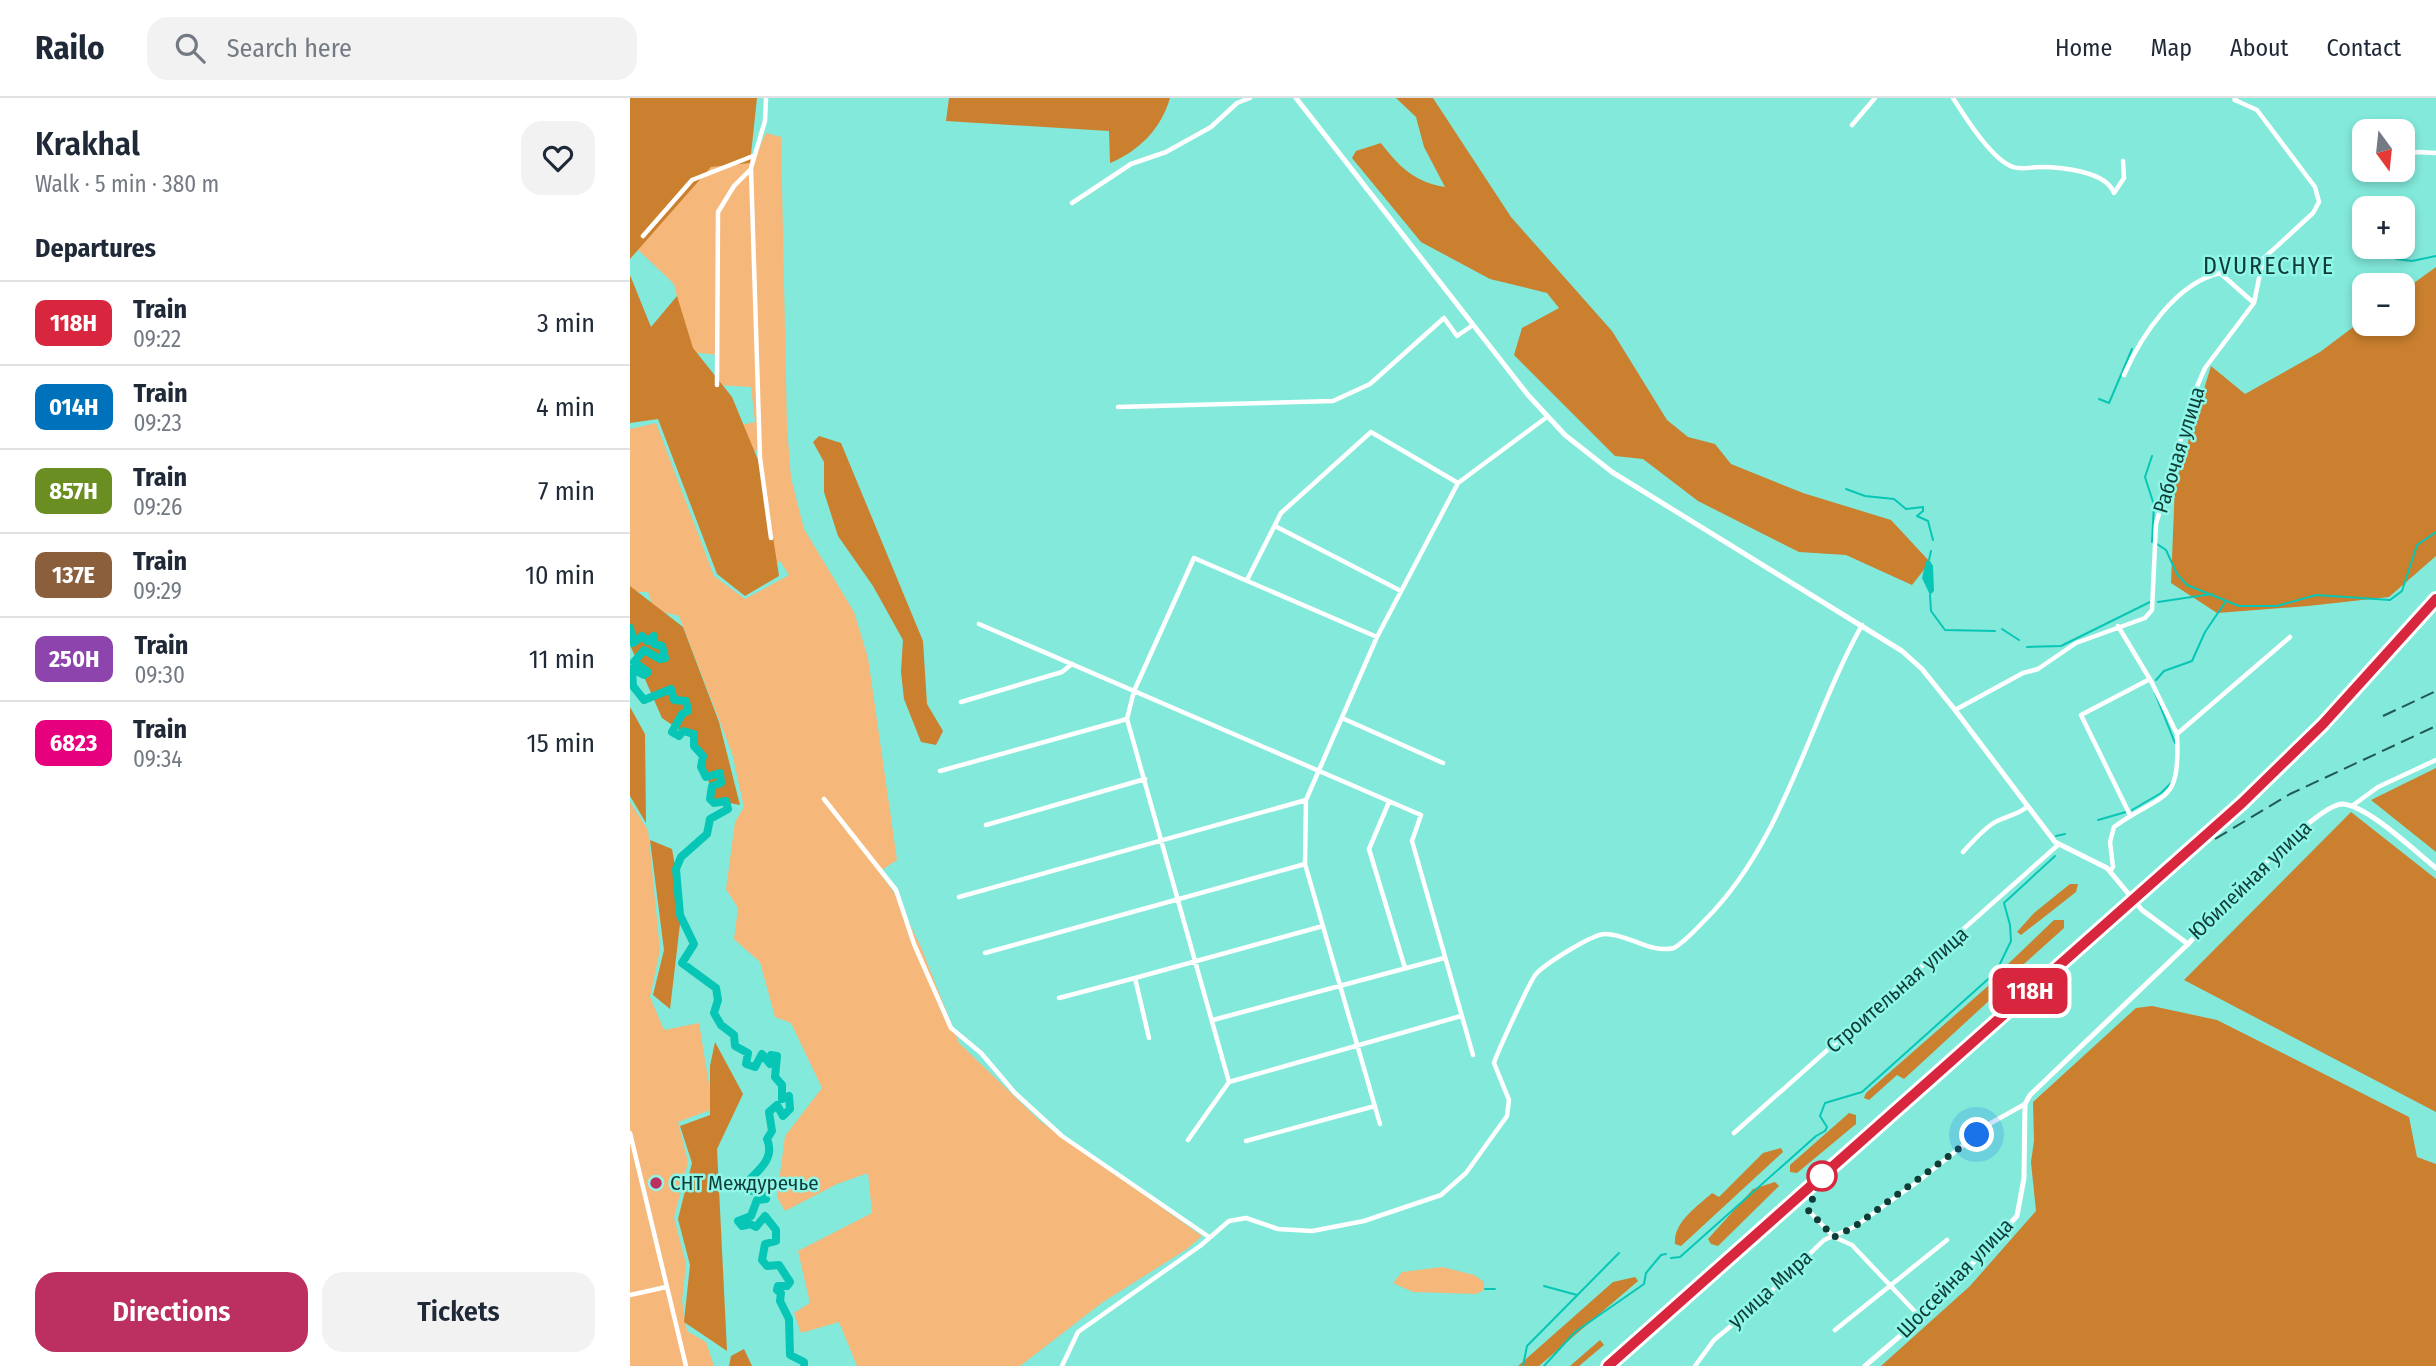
<!DOCTYPE html>
<html lang="en">
<head>
<meta charset="utf-8">
<style>
	:root { --surface:#fff; --page:#f2f2f3; --text:#1f2937; --muted:#747a83; --line:#e0e1e3; --accent:#bc2f61 }
	body { margin:0; font-family:"Fira Sans Condensed",sans-serif; background:var(--page); color:var(--text); height:100vh; display:flex; flex-direction:column; font-size:26px; white-space:nowrap }
	* { box-sizing:border-box; margin:0 }
	p { font-size:23px; color:var(--muted) }
	.icon { flex:none; width:38px; height:38px; fill:none; stroke:currentColor; stroke-width:2; stroke-linecap:round; stroke-linejoin:round }
	.map { position:relative; flex:1; overflow:hidden }
	.panel { display:flex; flex-direction:column; background:var(--surface); width:630px }
	.panel>* { flex:none }
	.badge { padding:0 14px; border-radius:10px; font-size:24px; line-height:46px }
	.needle { width:46px; rotate:165deg }
	.tools { position:absolute; left:1722px; top:21px; display:grid; gap:14px }
	.tools a { display:grid; place-items:center; width:63px; height:63px; border-radius:14px; background:var(--surface); box-shadow:0 4px 10px #0003; font-size:35px }
	.you { position:absolute; width:35px; height:35px; margin:-18px; border:5px solid #fff; border-radius:50%; background:#1a73e8; box-shadow:0 0 0 10px #1a73e833 }
	.map>.badge { position:absolute; translate:-50% -50%; box-shadow:0 0 0 4px #fff }
	h2 { padding:0 35px; font-size:26px; line-height:63px }
	.round { display:grid; place-items:center; flex:none; width:74px; height:74px; border-radius:21px; background:var(--page) }
	.headline { display:flex; align-items:center; justify-content:space-between; height:119px; padding:0 35px }
	h1 { font-size:33px; font-weight:600; line-height:52px }
	.primary-button { display:flex; gap:14px; margin-top:auto; padding:14px 35px }
	.primary-button a { flex:1; height:80px; border-radius:21px; background:var(--accent); color:#fff; font-size:28px; font-weight:600; line-height:80px; text-align:center }
	.primary-button a+a { background:var(--page); color:var(--text) }
	ul { padding:0; list-style:none }
	li { display:flex; align-items:center; gap:21px; height:84px; padding:0 35px; border-top:2px solid var(--line) }
	li div { flex:1 }
	li b { display:block; font-size:26px }
	li em { font-style:normal }
	li .badge { min-width:77px; font-weight:700; text-align:center }
	header { display:flex; align-items:center; gap:42px; box-sizing:border-box; height:98px; padding:0 35px; background:var(--surface); border-bottom:2px solid var(--line) }
	header strong { font-size:33px }
	nav { display:flex; gap:38px; margin-inline-start:auto; font-size:24px }
	.search { width:490px; height:63px; background:var(--page); display:flex; align-items:center; gap:18px; box-sizing:border-box; padding:0 24px; border-radius:21px; color:var(--muted); font-size:26px }
	main { display:flex; flex:1; min-height:0 }
	.map>svg:first-child { display:block }
	.green { fill:#f6b77a }
	.forest { fill:#ca802e }
	.water { fill:#07c6b5 }
	.lines { fill:none; stroke-linecap:round; stroke-linejoin:round }
	.stream { stroke:#07c6b5; stroke-width:2 }
	.river { stroke:#07c6b5; stroke-width:8 }
	.minor { stroke:#fff; stroke-width:4.5 }
	.tertiary { stroke:#fff; stroke-width:5 }
	.secondary { stroke:#fff; stroke-width:5 }
	.rail { stroke:#225953; stroke-width:2; stroke-dasharray:14 7; stroke-linecap:butt }
	.line-casing { stroke:#fff; stroke-width:16 }
	.line { stroke:#d7263d; stroke-width:10 }
	.walk { stroke:#0e3c37; stroke-width:7; stroke-dasharray:0 12.6 }
	.stop-dot { fill:#fff; stroke:#d7263d; stroke-width:3.5 }
	.poi-dot { fill:#bc2f61; stroke:#90f6e8; stroke-width:2.5 }
	.labels { text-anchor:middle; dominant-baseline:central; stroke-width:5; stroke-linejoin:round; paint-order:stroke }
	.street-label { font-size:21px; fill:#0e3c37; stroke:#90f6e8 }
	.poi-label { font-size:21px; fill:#0e3c37; stroke:#90f6e8; text-anchor:start }
	.quarter-label { font-size:24px; letter-spacing:2px; fill:#0e3c37; stroke:#90f6e8 }
</style>
</head>
<body>
<header>
<strong>Railo</strong>
<div class="search"><svg class="icon" aria-label="search" viewBox="0 0 24 24"><circle cx="10" cy="10" r="6"/><path d="M15 15l6 6"/></svg>Search here</div>
<nav><a>Home</a><a>Map</a><a>About</a><a>Contact</a></nav>
</header>
<main>
<section class="panel">
<div class="headline"><div><h1>Krakhal</h1><p>Walk · 5 min · 380 m</p></div><a class="round"><svg class="icon" aria-label="heart" viewBox="0 0 24 24"><path d="M12 20l-8-8c-3-5 5-10 8-4 3-6 11-1 8 4z"/></svg></a></div>
<h2>Departures</h2>
<ul>
<li><span class="badge" style="background:#d7263d;color:#fff">118Н</span><div><b>Train</b><p>09:22</p></div><em>3 min</em></li>
<li><span class="badge" style="background:#0072bc;color:#fff">014Н</span><div><b>Train</b><p>09:23</p></div><em>4 min</em></li>
<li><span class="badge" style="background:#6b8e23;color:#fff">857Н</span><div><b>Train</b><p>09:26</p></div><em>7 min</em></li>
<li><span class="badge" style="background:#8b5e3c;color:#fff">137Е</span><div><b>Train</b><p>09:29</p></div><em>10 min</em></li>
<li><span class="badge" style="background:#8e44ad;color:#fff">250Н</span><div><b>Train</b><p>09:30</p></div><em>11 min</em></li>
<li><span class="badge" style="background:#e6007e;color:#fff">6823</span><div><b>Train</b><p>09:34</p></div><em>15 min</em></li>
</ul>
<div class="primary-button"><a>Directions</a><a>Tickets</a></div>
</section>
<div class="map">
<svg width="1806" height="1268" viewBox="0 0 1806 1268">
	<rect width="100%" height="100%" fill="#82e9db"/>
	<path class="green" d="M136,35L151,39L157,329L161,380L174,431L224,514L238,560L267,762L249,774L265,796L291,849L329,945L410,1023L572,1138L557,1151L473,1204L390,1268H227L209,1224L171,1235L164,1215L180,1205L168,1153L242,1115L238,1075L207,1086L155,1113L147,1099L155,1038L192,990L161,925L145,919L130,864L104,841L108,810L96,791L105,724L114,709L102,655L49,518L24,512L18,494H0V331L26,325L84,478L115,501L159,477L150,463L121,471L131,352L102,355L93,331L125,324L121,289L87,287L88,257L60,254L44,186L4,148L79,66L125,59Z
		M0,704L18,732L30,852L20,899L34,932L69,925L83,1011L48,1024L58,1064L44,1120L56,1166L52,1203L57,1233L76,1244L84,1268H0Z
		M812,1169L844,1177L854,1184V1192L846,1196L783,1194L763,1185L772,1174Z"/>
	<path class="forest" d="M0,0H127L120,65L81,69L0,161Z
		M319,0H540C531,31 509,53 480,65L479,33L316,23Z
		M766,0H803L881,119L982,233L1037,322L1058,339L1085,346L1101,366L1173,395L1261,422L1300,464L1282,487L1216,457L1169,454L1068,403L1013,361L985,358L884,257L892,230L929,210L917,195L860,181L791,144L722,60L726,53L751,45C769,69 785,84 815,89L794,49L786,19Z
		M1806,169V458L1759,499L1678,508L1587,515L1541,485L1545,387L1581,268L1615,296L1690,254L1734,221V226H1773V193Z
		M0,177L21,229L47,198L63,250L102,299L133,374L149,478L115,498L87,476L28,321L0,325Z
		M189,338L211,345L293,543L297,606L313,633L306,647L291,644L274,601L271,574L273,542L243,488L208,438L194,394V364L183,344Z
		M0,488L53,529L89,624L110,707L84,702L67,644L32,620L0,547Z
		M0,609L15,636L16,725L0,698Z
		M1806,670V754L1741,702Z
		M1721,714L1806,781V1014L1554,882Z
		M20,742L42,751L52,809L40,911L23,897L34,852Z
		M1440,786H1448L1446,794L1391,837L1387,834L1404,815Z
		M1424,822H1434V830L1386,873L1378,874V866Z
		M1365,882L1371,889L1362,900L1274,981L1267,977L1239,1002L1234,1000L1236,995Z
		M1522,908L1587,922L1779,1019L1787,1059L1806,1066V1268H1251L1340,1188L1406,1113L1401,1064L1404,1043L1403,1004L1506,910Z
		M85,944L113,996L87,1051L97,1253L54,1224L60,1167L48,1121L62,1065L50,1028L80,1017V968Z
		M1219,1015L1226,1017V1026L1167,1075L1160,1074V1067Z
		M1151,1050L1153,1054L1051,1148L1045,1146C1043,1124 1068,1108 1082,1095L1089,1099L1133,1055Z
		M1145,1084L1149,1088L1088,1148L1081,1146L1078,1141L1123,1091Z
		M1005,1179L1008,1183L909,1268H888L983,1184Z
		M970,1242L974,1247L949,1268H940Z
		M114,1251L122,1268H99L101,1258Z"/>
	<path class="water" d="M1296,463H1300L1303,468L1304,493L1300,497L1292,480Z"/>
	<g class="lines">
		<path class="stream" d="M1766,161L1782,163L1806,158
			M1469,301L1479,305L1502,251
			M1522,358L1515,379L1524,407L1522,444
			M1216,391L1235,398L1264,401L1276,411L1293,409V413L1287,418L1298,423L1303,442
			M1527,446L1536,452L1547,476L1557,487L1609,508H1647L1686,497L1760,502L1772,493L1787,447L1806,434
			M1299,462L1301,453
			M1300,497L1301,513L1315,532L1365,533
			M1528,504L1582,496
			M1372,531L1389,542
			M1397,549L1431,548L1520,504
			M1526,582L1534,573L1562,563L1575,534L1596,503
			M1525,595L1545,645
			M1502,712L1531,695L1541,685
			M1468,722L1496,714
			M1426,738L1435,736
			M1041,1160L1050,1159L1186,1038L1195,1033L1197,1029L1190,1018L1195,1005L1232,994L1366,874L1381,843L1380,827L1374,805L1425,758
			M914,1188L947,1197
			M855,1191H865
			M893,1268L897,1248L989,1155
			M914,1268L945,1234L1014,1186L1016,1175L1031,1157L1036,1156"/>
		<path class="river" d="M0,530L3,545L12,538L17,543L24,538V546L32,548L35,560L30,561L14,552L4,564L18,574L14,577L2,571L3,588L14,602L41,591L44,602L56,603L58,613L52,616L42,634L49,638L53,633L64,636V648L73,658L71,669L76,679L90,675L91,685L82,688L80,701L84,705L96,703L98,711L80,721L77,736L51,759L46,771L50,817L64,846L52,865L86,890L88,902L84,915L91,927L104,937L105,948L118,955L116,966L125,969L132,956L140,966L141,957L147,958L145,979L152,987V1001L159,998L160,1011L153,1018L147,1007L139,1014L142,1033L137,1041C146,1062 126,1074 113,1088L118,1093L130,1092L136,1101L127,1102L121,1118L108,1123L112,1128L120,1126L126,1129L135,1118L146,1132V1143L135,1146L132,1162L137,1168L149,1167L160,1184L157,1188H148L147,1192L151,1195L150,1203L159,1221L160,1257L174,1264V1268"/>
		<path class="minor" d="M136,0L135,23L121,70L130,360L141,440
			M1323,0C1335,19 1362,62 1383,69C1391,72 1402,69 1410,69C1431,69 1476,73 1484,95L1494,80L1493,63
			M1222,27L1245,0
			M1728,48L1734,51
			M1773,57L1788,54L1806,55
			M442,105L501,66L536,54L581,29L607,5L620,0
			M13,138L62,82L123,58
			M1494,277C1511,238 1546,185 1590,175L1624,205
			M87,287L88,114L104,88L121,71
			M488,309L703,303L740,286L814,220L827,238L843,227
			M645,428L771,493
			M617,482L651,415L741,334L828,385
			M349,526L791,717L782,743L843,957
			M1488,528L1521,583L1547,636
			M331,604L432,574L442,566
			M1325,612L1393,575L1408,571L1446,545L1515,520L1522,512L1526,426L1565,293L1575,270L1624,205L1633,161L1683,115L1689,104L1685,89L1627,12L1605,2
			M712,620L813,665
			M310,673L497,621
			M194,701L266,792L284,846L321,930L351,955L385,995L432,1038L579,1139
			M759,704L739,751L775,870
			M1722,708L1748,689L1806,662
			M1500,717L1451,617L1520,581
			M356,727L515,681
			M1333,754C1342,744 1352,733 1362,726C1374,718 1386,718 1397,709
			M1480,773L1483,769L1480,744L1484,729C1534,693 1551,708 1547,636L1660,539
			M329,799L676,702
			M355,855L675,766
			M429,900L505,880
			M583,922L814,860
			M519,940L505,880L693,828
			M599,984L497,621L504,593L564,460L747,539
			M750,1026L675,766L676,702L747,539L828,385L917,319
			M0,1035L56,1268
			M1104,1035L1428,747
			M558,1042L599,984L831,918
			M616,1043L745,1008
			M1178,1112L1204,1139L1222,1147L1291,1220
			M0,1197L36,1189
			M1205,1232L1317,1142
			M432,1268L448,1234L570,1148L599,1123L616,1120L648,1131L682,1133L734,1123L811,1097L836,1075L877,1018L879,1002L864,965C866,957 901,881 906,876C915,866 962,836 975,836C999,836 1020,856 1044,850C1056,843 1065,832 1075,822C1155,742 1178,624 1232,527
			M1065,1268L1084,1242L1130,1204L1194,1142L1224,1129L1286,1085L1361,1025L1395,1006"/>
		<path class="tertiary" d="M1605,0V2
			M1235,1268L1291,1220L1387,1118L1394,1080L1395,1006L1400,997L1558,846"/>
		<path class="secondary" d="M666,0L898,297L935,337L982,374L1272,553L1292,571L1325,612L1425,744L1477,770L1512,812L1558,846C1581,822 1686,704 1713,706C1740,709 1784,753 1806,770"/>
		<path class="rail" d="M1753,618L1806,593
			M1585,741L1660,696L1806,628
			M978,1268L1596,720L1693,626L1806,501"/>
	</g>
	<g class="lines">
		<defs>
			<path id="line" d="M978,1268L1612,705L1693,626L1806,501"/>
		</defs>
		<use href="#line" class="line-casing"/>
		<use href="#line" class="line"/>
		<path class="walk" d="M1192,1078L1178,1112L1204,1139L1224,1129L1347,1037"/>
	</g>
	<circle class="stop-dot" cx="1192" cy="1078" r="14"/>
	<circle class="poi-dot" cx="26" cy="1085" r="7"/>
	<g class="labels">
		<g class="street-label">
			<text transform="translate(1549 352) rotate(-73)">Рабочая улица</text>
			<text transform="translate(1620 782) rotate(-44)">Юбилейная улица</text>
			<text transform="translate(1267 892) rotate(-41)">Строительная улица</text>
			<text transform="translate(1325 1180) rotate(-46)">Шоссейная улица</text>
			<text transform="translate(1140 1191) rotate(-42)">улица Мира</text>
		</g>
		<g class="poi-label">
			<text x="40" y="1085">СНТ Междуречье</text>
		</g>
		<g class="quarter-label">
			<text x="1639" y="168">DVURECHYE</text>
		</g>
	</g>
</svg>
<div class="tools">
<a><svg class="needle" viewBox="-14 -14 28 28"><path d="M0-13l5 13h-10z" fill="#e53935"/><path d="M0 13l5-13h-10z" fill="#747a83"/></svg></a>
<a>+</a>
<a>−</a>
</div>
<div class="you" style="left:1347px;top:1037px"></div>
<b class="badge" style="left:1400px;top:893px;background:#d7263d;color:#fff">118Н</b>
</div>
</main>
</body>
</html>
